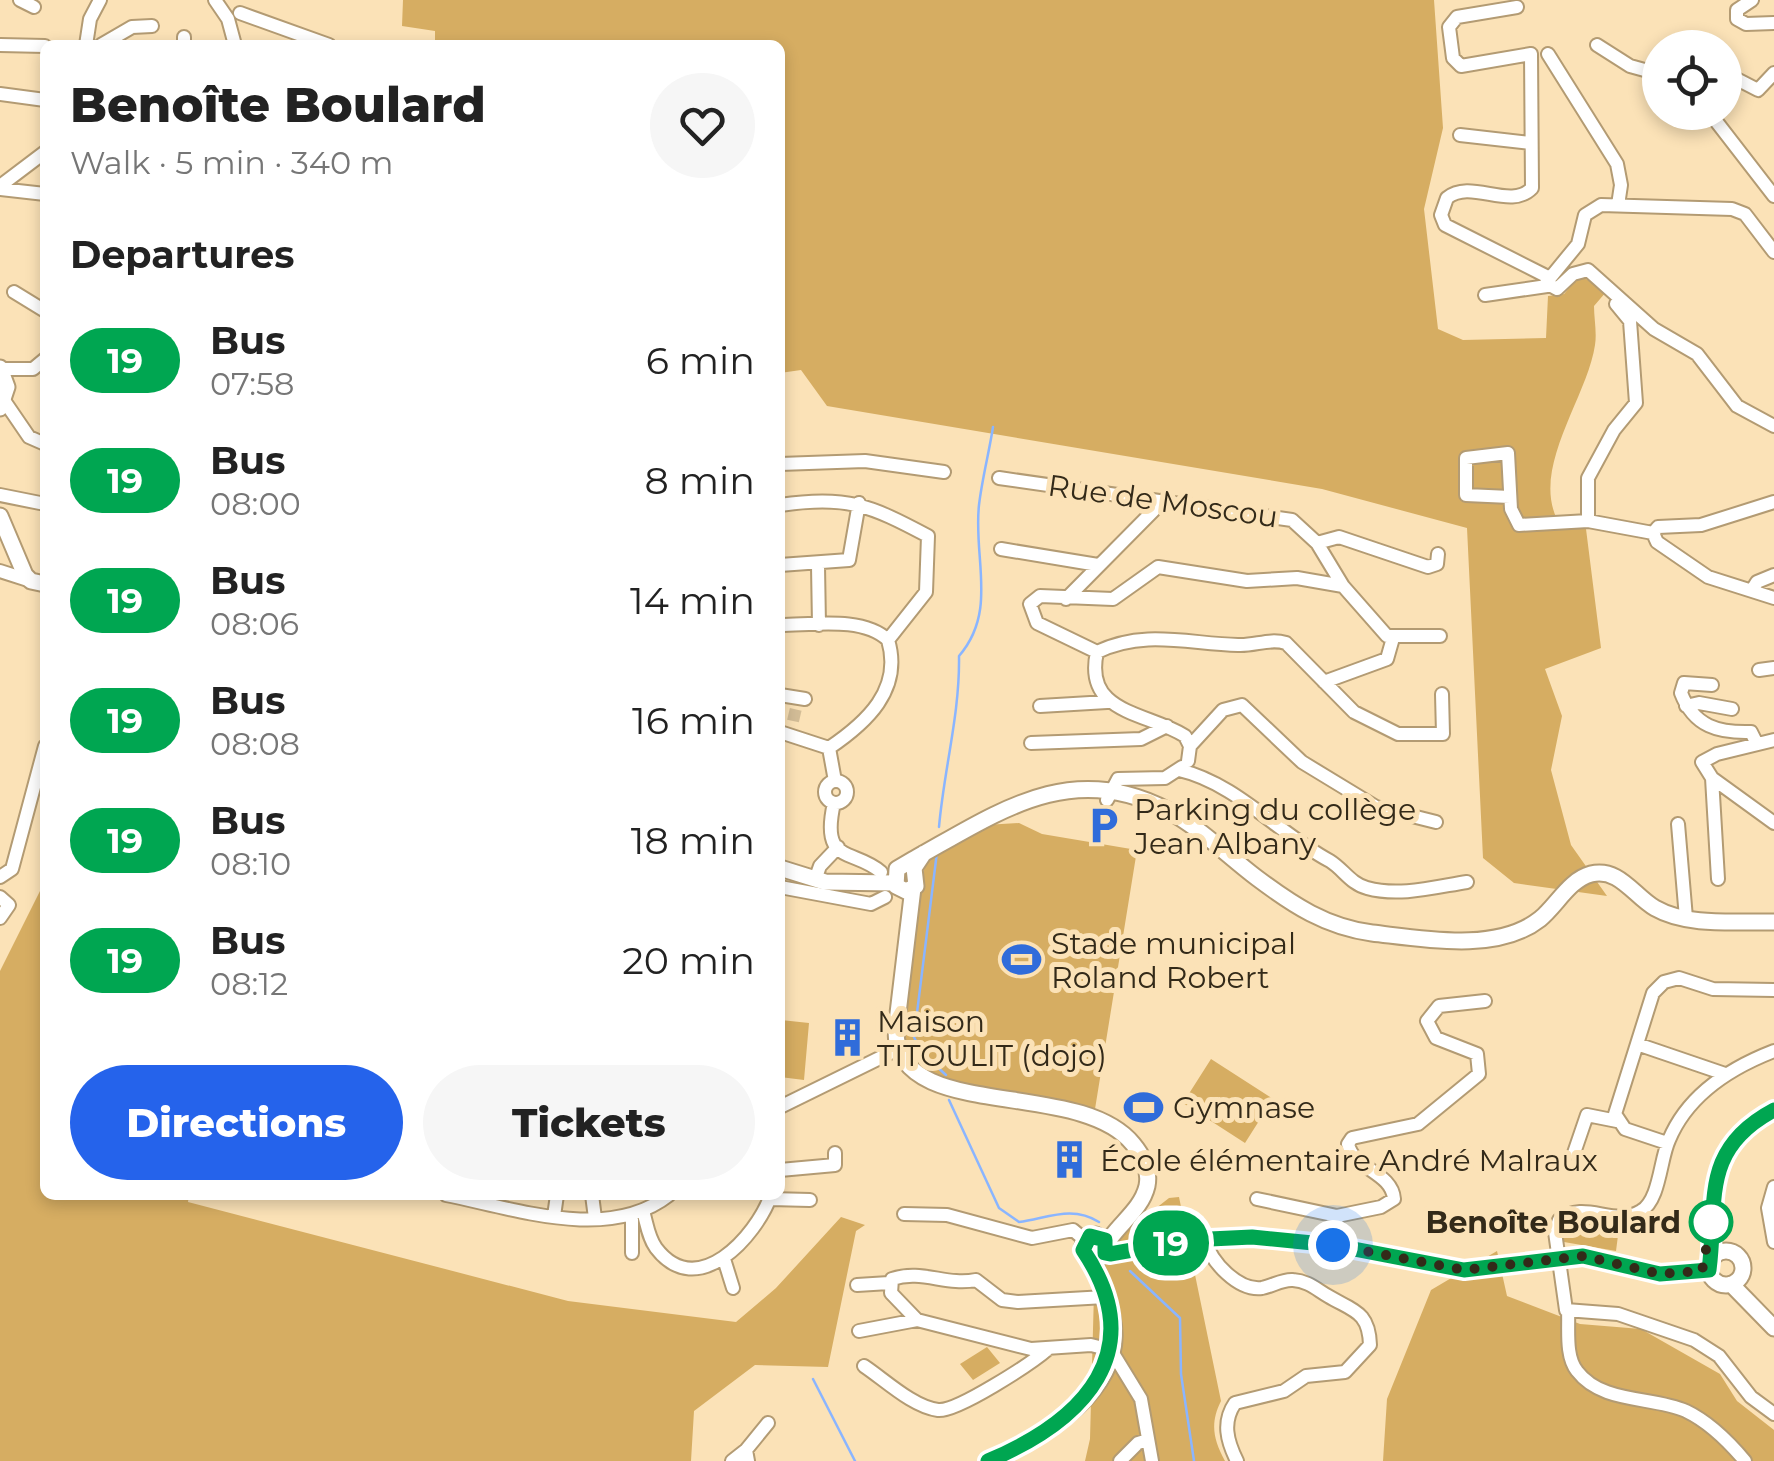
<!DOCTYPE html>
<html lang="en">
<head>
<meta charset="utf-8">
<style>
	:root { --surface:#fff; --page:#f6f6f6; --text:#222; --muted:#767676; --accent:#2563eb }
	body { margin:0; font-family:Montserrat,sans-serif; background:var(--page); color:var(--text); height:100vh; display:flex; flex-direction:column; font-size:38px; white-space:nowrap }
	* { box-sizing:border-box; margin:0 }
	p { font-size:32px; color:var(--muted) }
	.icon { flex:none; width:55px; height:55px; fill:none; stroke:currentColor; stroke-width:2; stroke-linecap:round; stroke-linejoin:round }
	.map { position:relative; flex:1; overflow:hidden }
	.side { position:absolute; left:40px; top:40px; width:745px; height:1160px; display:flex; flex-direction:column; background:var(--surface); border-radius:15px; box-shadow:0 5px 15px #0003 }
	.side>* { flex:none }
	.badge { padding:0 20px; border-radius:32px; font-size:35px; line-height:65px }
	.buttons { position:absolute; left:1642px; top:30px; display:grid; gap:20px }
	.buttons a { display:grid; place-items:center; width:100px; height:100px; border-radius:50%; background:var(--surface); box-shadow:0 5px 15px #0003; font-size:50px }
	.you { position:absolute; width:50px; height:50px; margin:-25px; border:8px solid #fff; border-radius:50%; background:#1a73e8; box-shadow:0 0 0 15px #1a73e833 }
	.map>.badge { position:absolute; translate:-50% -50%; box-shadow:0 0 0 5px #fff }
	h2 { padding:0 30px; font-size:38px; line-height:90px }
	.round { display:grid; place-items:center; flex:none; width:105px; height:105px; border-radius:52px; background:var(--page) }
	.headline { display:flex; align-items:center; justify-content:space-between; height:170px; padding:0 30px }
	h1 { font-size:48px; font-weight:800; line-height:75px }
	.cta { display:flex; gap:20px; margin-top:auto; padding:20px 30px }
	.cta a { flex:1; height:115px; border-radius:60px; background:var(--accent); color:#fff; font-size:40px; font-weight:800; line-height:115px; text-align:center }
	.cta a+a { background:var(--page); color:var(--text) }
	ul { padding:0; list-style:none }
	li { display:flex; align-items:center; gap:30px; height:120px; padding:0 30px }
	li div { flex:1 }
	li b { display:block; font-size:38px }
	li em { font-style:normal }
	li .badge { min-width:110px; font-weight:700; text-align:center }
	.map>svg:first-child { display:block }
	.green { fill:#d6ad62 }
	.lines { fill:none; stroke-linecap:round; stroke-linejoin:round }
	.stream { stroke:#8ab5ff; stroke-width:2.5 }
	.minor-tunnel { stroke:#d3bd97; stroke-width:12; stroke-dasharray:12 6; stroke-linecap:butt }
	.minor-casing { stroke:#b39b73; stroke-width:16 }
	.major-casing { stroke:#b39b73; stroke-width:19 }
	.minor { stroke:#fff; stroke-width:12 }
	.major { stroke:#fff; stroke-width:15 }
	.line-casing { stroke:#fff; stroke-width:22 }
	.line { stroke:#00a651; stroke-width:15 }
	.walk { stroke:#332a19; stroke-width:10; stroke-dasharray:0 18 }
	.stop-dot { fill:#fff; stroke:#00a651; stroke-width:5 }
	.labels { text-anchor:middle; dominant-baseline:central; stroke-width:10; stroke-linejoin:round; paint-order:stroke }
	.street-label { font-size:30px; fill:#332a19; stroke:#fbe2b7 }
	.poi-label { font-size:30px; fill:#332a19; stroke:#fbe2b7; text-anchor:start }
	.stop-label { font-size:30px; font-weight:bold; fill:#332a19; stroke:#fbe2b7; text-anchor:end }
</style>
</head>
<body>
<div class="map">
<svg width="1774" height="1461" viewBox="0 0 1774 1461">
	<rect width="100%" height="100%" fill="#fbe2b7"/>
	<path class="green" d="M403,0H1434L1443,128L1424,209L1438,329L1463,340L1546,338L1548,296L1564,294L1580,275L1606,292L1594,306C1594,318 1597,333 1595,345C1587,400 1524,476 1563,529H1586L1601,648L1545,669L1562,716L1551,770L1571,845L1607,896L1514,883L1483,858L1467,528L1322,489L827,406L801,370L780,373V45H435V31L402,26Z
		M1019,823L1042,834L1137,850L1095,1109L932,1077L909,1058L901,1031L925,863L985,825Z
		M45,881V1195H189L188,1202L568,1301L736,1322L776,1288L841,1217L865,1225L856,1231L828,1367L755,1365L694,1411L691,1461H0V971Z
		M781,1020L809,1023L804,1080L780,1077Z
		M1211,1059L1273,1099L1245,1143L1183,1103Z
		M1179,1197L1221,1401C1210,1423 1213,1439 1225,1461H1085L1090,1439L1095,1256L1169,1198Z
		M1582,1216L1620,1220L1616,1251L1564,1242V1228Z
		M1497,1251L1507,1296L1580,1324L1641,1329L1720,1374L1737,1401L1774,1430V1461H1383L1387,1399L1431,1290Z
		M987,1347L1000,1363L973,1380L960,1364Z"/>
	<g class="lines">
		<path class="stream" d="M939,827C944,769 960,714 959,656C998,611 973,558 979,505C982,479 989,453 993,427
			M937,852L914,1037L922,1053L946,1075
			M949,1100L999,1208L1019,1222C1048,1218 1072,1205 1099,1222
			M1130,1271L1180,1318L1181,1374L1194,1461
			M813,1379L855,1461"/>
		<path class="minor-tunnel" d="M793,721L796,708"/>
		<defs>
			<path id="minor" d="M20,0L34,7
				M215,0L228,19L235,45
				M1752,0L1737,10V19L1746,24L1774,23
				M1517,7L1457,17L1449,27L1453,58L1461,66L1531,54L1532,188C1510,211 1471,178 1447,198L1441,215L1445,225L1548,277
				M240,13L329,45
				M0,45L45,46
				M86,45L90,19L100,0
				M101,45L132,27L152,26
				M184,45V37
				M1597,45L1630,66L1659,74
				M1548,54L1617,164L1621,185L1618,205
				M1725,73L1758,90L1774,73
				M0,94L45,100
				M1709,112L1774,196
				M1460,135L1530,143
				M0,186L45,152
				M0,189L45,194
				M1774,252L1745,214L1732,209L1601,205L1585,215L1578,244L1546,283L1557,289L1573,274L1588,270L1654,329L1697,354L1737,406L1774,426
				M14,292L45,311
				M1485,295L1547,286
				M1,369H33L45,359
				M3,399L29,437L45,444
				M780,464L865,461L944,472
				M999,478L1292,520L1317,543L1343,586
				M0,495L45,504
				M1510,497L1466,495V458L1508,453L1511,509L1519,525L1588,521L1653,533
				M1774,502L1701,525L1658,527L1653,533L1657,542L1708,577L1774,598
				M780,505C846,495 870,505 928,536L926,592L888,640
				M1588,521V478L1614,430L1636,403L1630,321L1616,304
				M1317,543L1339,537L1428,567L1437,564L1438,554
				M1001,549L1098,565
				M780,565L849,560L859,503
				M818,566L819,625
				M0,571L31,581
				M1752,590L1757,582L1774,575
				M1066,599L1164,500
				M780,625C812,625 863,616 888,640C903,690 866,723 829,748
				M1440,636H1387L1343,586L1297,578L1247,581L1158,567L1113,599L1040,596L1030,604L1037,623L1097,652C1145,629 1189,644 1238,645C1255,646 1269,638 1286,643L1354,712L1398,734H1443L1442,694
				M1097,652C1083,714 1147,712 1185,736L1190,746L1188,761
				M1759,670L1774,668
				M1324,682L1387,659L1393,638
				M1712,685L1684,683L1681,693C1694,727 1719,733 1751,732L1757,744
				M780,695L805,699
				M1040,706L1107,702
				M1686,706L1699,703L1732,709
				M780,732L829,748
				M1774,740L1717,754L1702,762L1712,778L1774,823
				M1031,743L1141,739L1167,726
				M1190,746L1223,710L1242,705L1302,762L1376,807L1436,822
				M829,748L835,781
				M1179,770C1236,783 1279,834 1330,861C1343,869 1351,884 1367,888C1399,897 1435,887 1467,882
				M1712,778L1718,879
				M825 792a11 11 0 1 1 22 0a11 11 0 1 1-22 0Z
				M1107,800L1118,779L1165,778L1182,767
				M834,803C820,865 853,848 881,872
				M1678,824L1686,918
				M0,877L12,869L45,746
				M815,880L820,866L838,847
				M780,887L871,904L885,897
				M0,897L9,905L0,918
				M1637,1044L1725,1074
				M1774,1051C1730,1068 1688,1094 1669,1140C1660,1159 1660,1200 1641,1211C1614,1228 1585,1199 1559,1220L1555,1232L1566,1310L1618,1314L1694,1340L1719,1356L1751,1397L1774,1414
				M780,1107L898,1049
				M1667,1143L1625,1129L1615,1114L1653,993L1664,982L1679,978L1713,989L1774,990
				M1574,1153L1587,1115L1617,1121
				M780,1170L835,1165V1153
				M1774,1187L1768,1208L1774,1242
				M446,1195C513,1208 608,1243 669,1195
				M592,1195L595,1218
				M770,1199L810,1200
				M1257,1199L1337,1216
				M643,1211C647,1224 648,1237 656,1248C697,1302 756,1237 771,1195
				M632,1214V1253
				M904,1214L947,1215L1032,1238L1073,1230L1085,1240
				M554,1216L557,1195
				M1205,1240C1211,1262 1238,1291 1262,1288C1273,1286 1282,1279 1293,1280C1308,1281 1316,1289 1328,1296C1353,1311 1369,1311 1370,1345L1345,1372L1306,1376L1284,1391L1235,1403C1222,1422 1227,1441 1237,1461
				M1333,1245L1337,1216L1381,1207L1394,1199C1392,1172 1353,1169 1348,1144L1352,1138L1418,1124L1479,1074L1477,1054L1436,1038L1427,1021L1439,1006L1485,1001
				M1105,1253L1252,1237L1333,1245L1464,1269L1583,1256L1660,1274L1709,1270
				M724,1259L733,1288
				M857,1285L889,1283
				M1568,1311C1569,1329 1565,1356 1577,1371C1602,1404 1652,1396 1686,1411C1709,1422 1729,1442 1745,1461
				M917,1320L891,1293L892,1279C922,1269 946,1286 976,1280L1002,1300L1018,1302L1105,1297
				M859,1331L917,1320L1031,1349L1091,1345L1111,1350L1141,1399L1152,1461
				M864,1366C885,1380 913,1407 938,1410C957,1412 1032,1363 1048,1349
				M746,1450L768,1423
				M732,1461L746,1450L748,1461
				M1120,1461L1138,1443L1148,1440"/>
			<path id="major" d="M0,368L7,387L0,408
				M0,516L25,575L31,581L45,584
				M924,853L914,868L916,886L906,891L896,886L897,869L914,859C997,813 1070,759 1167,810C1199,827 1228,856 1257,878C1293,905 1326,927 1372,933C1424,939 1497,953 1540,919C1557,905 1569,880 1591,874C1619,867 1634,896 1655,908C1688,927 1737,921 1774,922
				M780,868L825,882L894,883
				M913,888L896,1030C895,1124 1079,1077 1133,1144C1143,1156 1150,1171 1147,1186C1142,1207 1124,1220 1112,1236C1106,1243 1107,1249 1102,1256L1093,1259
				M1709 1268a17 17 0 1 1 34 0a17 17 0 1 1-34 0Z
				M1714,1256C1710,1192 1709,1144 1774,1110
				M1731,1284L1774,1328
				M988,1461C1041,1439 1129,1389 1112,1317C1108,1300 1102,1280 1094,1264C1091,1257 1085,1255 1083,1246L1096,1235L1106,1244"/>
		</defs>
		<use href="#minor" class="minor-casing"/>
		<use href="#major" class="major-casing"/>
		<use href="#minor" class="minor"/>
		<use href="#major" class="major"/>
	</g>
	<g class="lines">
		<defs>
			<path id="line" d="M988,1461C1085,1420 1151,1351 1083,1250L1090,1236L1105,1240V1253L1110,1254L1189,1240L1252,1237L1333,1245L1464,1270L1583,1256L1660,1274L1709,1270C1718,1203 1699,1150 1774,1110"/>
		</defs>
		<use href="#line" class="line-casing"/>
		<use href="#line" class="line"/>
		<path class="walk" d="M1333,1245L1464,1270L1583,1256L1660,1274L1702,1271L1711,1222"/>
	</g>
	<defs>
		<symbol id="parking-bare" viewBox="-9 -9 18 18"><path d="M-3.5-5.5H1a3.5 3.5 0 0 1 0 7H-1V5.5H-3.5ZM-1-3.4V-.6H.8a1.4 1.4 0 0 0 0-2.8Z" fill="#306cda" stroke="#fbe2b7" stroke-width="2.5" paint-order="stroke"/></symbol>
		<symbol id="stadium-bare" viewBox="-9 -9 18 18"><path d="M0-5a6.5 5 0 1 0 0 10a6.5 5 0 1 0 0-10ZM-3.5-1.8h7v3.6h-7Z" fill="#306cda" stroke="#fbe2b7" stroke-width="2.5" paint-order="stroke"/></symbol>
		<symbol id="building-bare" viewBox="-9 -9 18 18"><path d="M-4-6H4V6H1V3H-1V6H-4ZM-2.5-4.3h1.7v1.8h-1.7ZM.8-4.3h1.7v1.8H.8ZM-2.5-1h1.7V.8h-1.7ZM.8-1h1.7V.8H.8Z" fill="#306cda" stroke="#fbe2b7" stroke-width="2.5" paint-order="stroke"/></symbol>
	</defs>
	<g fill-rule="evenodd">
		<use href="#parking-bare" x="1076" y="798" width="55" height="55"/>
		<use href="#stadium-bare" x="994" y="932" width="55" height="55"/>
		<use href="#building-bare" x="820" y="1010" width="55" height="55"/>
		<use href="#stadium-bare" x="1116" y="1080" width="55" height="55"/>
		<use href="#building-bare" x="1042" y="1132" width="55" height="55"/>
	</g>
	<circle class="stop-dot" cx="1711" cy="1222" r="20"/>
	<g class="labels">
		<g class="street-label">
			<text transform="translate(1163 501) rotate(8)">Rue de Moscou</text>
		</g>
		<g class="poi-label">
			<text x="1134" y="809">Parking du collège<tspan x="1134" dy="34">Jean Albany</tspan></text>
			<text x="1051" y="943">Stade municipal<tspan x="1051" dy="34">Roland Robert</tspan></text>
			<text x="877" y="1021">Maison<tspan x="877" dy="34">TITOULIT (dojo)</tspan></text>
			<text x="1173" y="1107">Gymnase</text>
			<text x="1100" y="1160">École élémentaire André Malraux</text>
		</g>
		<g class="stop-label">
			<text x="1681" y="1222">Benoîte Boulard</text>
		</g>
	</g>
</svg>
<div class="buttons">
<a><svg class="icon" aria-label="locate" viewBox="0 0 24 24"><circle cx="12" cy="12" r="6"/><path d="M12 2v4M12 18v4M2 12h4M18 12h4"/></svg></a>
</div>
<div class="you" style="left:1333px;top:1245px"></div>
<b class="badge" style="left:1171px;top:1243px;background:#00a651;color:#fff">19</b>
<section class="side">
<div class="headline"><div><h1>Benoîte Boulard</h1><p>Walk · 5 min · 340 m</p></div><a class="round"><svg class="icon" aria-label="heart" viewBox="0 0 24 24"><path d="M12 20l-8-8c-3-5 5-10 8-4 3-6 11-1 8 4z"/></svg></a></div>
<h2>Departures</h2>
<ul>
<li><span class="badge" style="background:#00a651;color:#fff">19</span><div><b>Bus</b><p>07:58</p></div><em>6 min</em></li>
<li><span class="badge" style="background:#00a651;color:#fff">19</span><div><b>Bus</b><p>08:00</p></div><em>8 min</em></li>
<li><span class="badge" style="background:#00a651;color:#fff">19</span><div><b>Bus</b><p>08:06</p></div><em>14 min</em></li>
<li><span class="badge" style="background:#00a651;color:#fff">19</span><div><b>Bus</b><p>08:08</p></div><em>16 min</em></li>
<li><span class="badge" style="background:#00a651;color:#fff">19</span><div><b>Bus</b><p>08:10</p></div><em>18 min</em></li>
<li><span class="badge" style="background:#00a651;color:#fff">19</span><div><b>Bus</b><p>08:12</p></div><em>20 min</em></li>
</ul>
<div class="cta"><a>Directions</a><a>Tickets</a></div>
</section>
</div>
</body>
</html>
